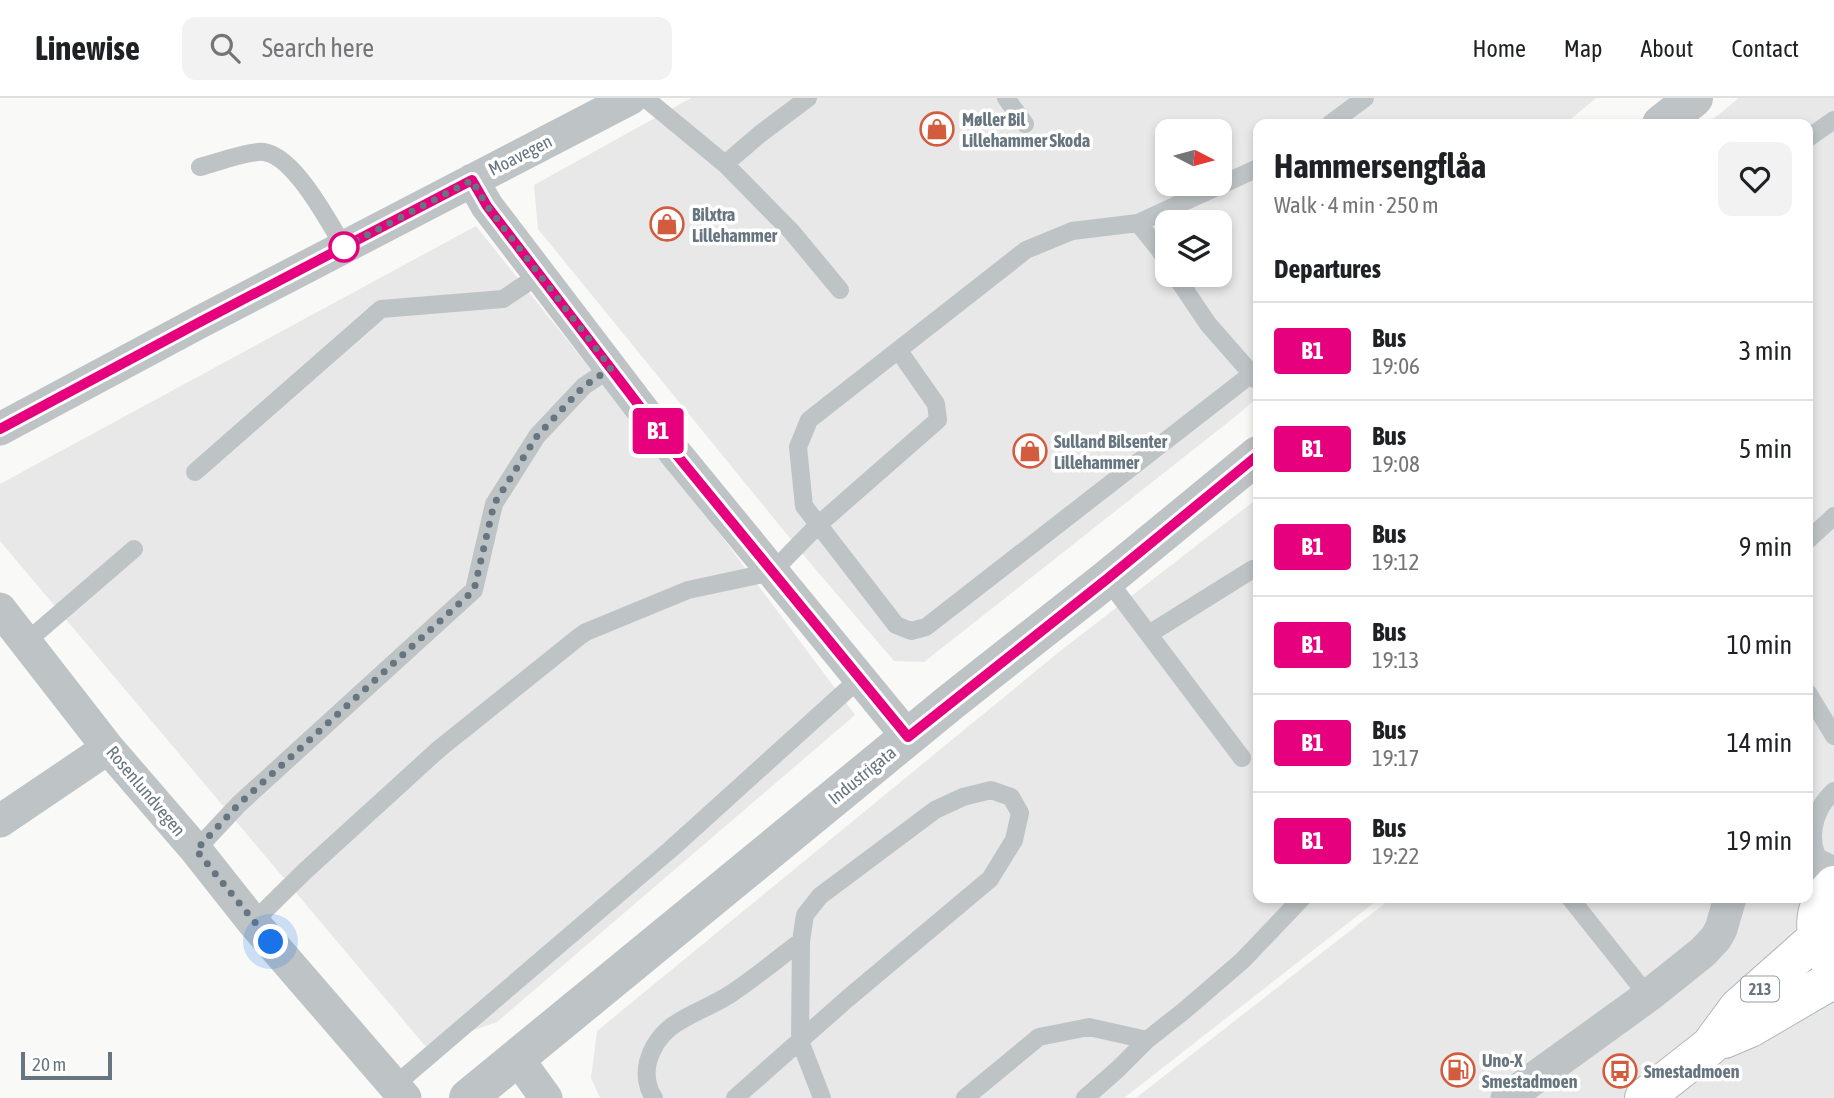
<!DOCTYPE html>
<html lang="en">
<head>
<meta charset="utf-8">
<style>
	:root { --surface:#fff; --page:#f2f2f2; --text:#202124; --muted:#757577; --line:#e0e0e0 }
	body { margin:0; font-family:"Asap Condensed",sans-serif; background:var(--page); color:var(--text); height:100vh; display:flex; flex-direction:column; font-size:26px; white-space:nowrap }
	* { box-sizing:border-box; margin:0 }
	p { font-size:23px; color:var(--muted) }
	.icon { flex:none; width:38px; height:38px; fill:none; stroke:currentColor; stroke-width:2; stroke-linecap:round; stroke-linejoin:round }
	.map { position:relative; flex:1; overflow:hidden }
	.drawer { position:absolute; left:1253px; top:21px; width:560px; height:784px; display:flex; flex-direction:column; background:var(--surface); border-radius:14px; box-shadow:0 4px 10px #0003 }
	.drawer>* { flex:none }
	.badge { padding:0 14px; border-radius:5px; font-size:24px; line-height:46px }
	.needle { width:46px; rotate:96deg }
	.controls { position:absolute; left:1155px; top:21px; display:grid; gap:14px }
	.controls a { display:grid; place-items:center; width:77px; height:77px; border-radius:14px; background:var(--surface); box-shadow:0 4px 10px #0003; font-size:35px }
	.scale { position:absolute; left:21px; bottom:18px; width:91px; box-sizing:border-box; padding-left:7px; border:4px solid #66757f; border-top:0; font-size:19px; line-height:24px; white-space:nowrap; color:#66757f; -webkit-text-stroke:5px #fff; paint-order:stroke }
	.you { position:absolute; width:35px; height:35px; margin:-18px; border:5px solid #fff; border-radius:50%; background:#1a73e8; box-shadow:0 0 0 10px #1a73e833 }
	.map>.badge { position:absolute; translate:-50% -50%; box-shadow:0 0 0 4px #fff }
	h2 { padding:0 21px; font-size:26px; line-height:63px }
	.round { display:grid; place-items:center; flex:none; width:74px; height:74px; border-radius:14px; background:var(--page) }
	.summary { display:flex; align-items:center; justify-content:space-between; height:119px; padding:0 21px }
	h1 { font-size:33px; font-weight:700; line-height:52px }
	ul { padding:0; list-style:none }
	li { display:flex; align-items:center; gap:21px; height:98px; padding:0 21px; border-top:2px solid var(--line) }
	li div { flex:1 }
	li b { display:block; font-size:26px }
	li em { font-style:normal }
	li .badge { min-width:77px; font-weight:700; text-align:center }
	header { display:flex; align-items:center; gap:42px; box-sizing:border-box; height:98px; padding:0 35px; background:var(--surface); border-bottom:2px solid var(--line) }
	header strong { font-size:33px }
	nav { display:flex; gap:38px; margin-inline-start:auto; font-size:24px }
	.search { width:490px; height:63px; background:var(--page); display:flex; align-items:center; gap:18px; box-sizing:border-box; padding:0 24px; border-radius:14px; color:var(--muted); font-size:26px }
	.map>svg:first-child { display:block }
	.built { fill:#e7e8e7; fill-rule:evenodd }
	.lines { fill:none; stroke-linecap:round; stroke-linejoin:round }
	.primary-casing { stroke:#b2b7bb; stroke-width:40 }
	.service { stroke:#bec3c6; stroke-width:18 }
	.minor { stroke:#bec3c6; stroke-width:33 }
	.tertiary { stroke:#bec3c6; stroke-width:38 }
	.primary { stroke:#fff; stroke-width:38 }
	.line-casing { stroke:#fff; stroke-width:16 }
	.line { stroke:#e6007e; stroke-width:10 }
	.walk { stroke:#66757f; stroke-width:7; stroke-dasharray:0 12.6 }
	.stop-dot { fill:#fff; stroke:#e6007e; stroke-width:3.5 }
	.labels { text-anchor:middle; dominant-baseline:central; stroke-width:7; stroke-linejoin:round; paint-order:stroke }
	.shield { fill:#fff; stroke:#949ea5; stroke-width:2 }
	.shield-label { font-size:16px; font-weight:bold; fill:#66757f }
	.poi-label { font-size:18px; font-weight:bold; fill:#66757f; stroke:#fff; text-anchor:start }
	.street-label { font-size:18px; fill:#66757f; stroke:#fff }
</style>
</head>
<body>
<header>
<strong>Linewise</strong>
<div class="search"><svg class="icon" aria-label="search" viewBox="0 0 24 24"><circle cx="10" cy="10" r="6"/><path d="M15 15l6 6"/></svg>Search here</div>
<nav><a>Home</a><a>Map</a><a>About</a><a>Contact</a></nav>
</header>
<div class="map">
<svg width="1834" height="1000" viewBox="0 0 1834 1000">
	<rect width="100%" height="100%" fill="#f9f9f7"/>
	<path class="built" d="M691,0H1596L1565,26H1258V299L1236,318L924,564L894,563L811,466L538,131L534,87ZM1167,33H1220V86H1167ZM1167,124H1220V177H1167Z
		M1739,0H1834V1000H1136L1392,800H1808V26H1707Z
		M476,128L687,392L855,617L497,924L426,949L0,443V386Z
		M1258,400V800H1380L1124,1000H600L591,980L597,933L1059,554Z"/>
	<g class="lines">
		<defs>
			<path id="primary" d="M1830,863C1810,839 1812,808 1834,787
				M1724,941L1750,930L1834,881
				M1644,1000L1710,948L1738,910L1817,840"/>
		</defs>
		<use href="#primary" class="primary-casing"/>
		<path class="service" d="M645,0L725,66L791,133L840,192
			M1006,0L1025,26
			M1330,26L1365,0
			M1808,40L1834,22
			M725,66L760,36L808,0
			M200,69C218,64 239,56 258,54C291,50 329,125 344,149
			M1258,70L1138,125L1072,133L1026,152L809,322L798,349L804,408L896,527L911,533L926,529L1258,271
			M1138,125L1159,151L1167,164
			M1175,177L1208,226L1258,283
			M195,374L381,211L503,201L539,177
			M1808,442L1834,418
			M1107,481L1242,660
			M1149,536L1253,471H1258
			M26,544L134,451
			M1808,595L1834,638
			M196,752L239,706L474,492L494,406L537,338L584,288L611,270
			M1823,768C1805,744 1813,712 1834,693
			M1570,800L1648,898
			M253,824L305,773L439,651L580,538L586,534L688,492L772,474L818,427L938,322L936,306L899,253
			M394,988L671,751L859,581
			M654,1000C647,990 645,976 648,964C660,920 700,917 732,895C756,879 779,860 801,843
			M735,1000L847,901L990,781L1014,742L1020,715L1011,699L991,692L963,699L935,712L820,798L805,817L801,843L800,943L822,1000
			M965,1000L1039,939L1089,929L1147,942
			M1085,1000L1118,971L1147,942L1185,912L1243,862L1302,800"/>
		<path class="minor" d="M472,82L487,108L676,356L908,639
			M0,331L198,225L631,0
			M0,511L108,650L196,752L253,824L405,1000
			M0,723L108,650
			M1808,763L1825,771L1834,781
			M518,961L546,1000
			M1507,1000L1648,898L1703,854L1716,840L1721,831L1730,800"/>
		<path class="tertiary" d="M1661,26L1694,0
			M468,1000L952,603L1107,481L1258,357"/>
		<use href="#primary" class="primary"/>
	</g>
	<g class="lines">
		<defs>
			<path id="line" d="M0,331L198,225L472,82L487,108L676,356L908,639L1107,481L1258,357"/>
		</defs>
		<use href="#line" class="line-casing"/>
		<use href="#line" class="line"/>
		<path class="walk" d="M271,844L196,752L239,706L474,492L494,406L537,338L584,288L611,270L487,108L472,82L344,149"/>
	</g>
	<defs>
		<symbol id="shop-ring" viewBox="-11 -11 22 22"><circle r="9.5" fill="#fff" stroke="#d25c3d" stroke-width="1.5"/><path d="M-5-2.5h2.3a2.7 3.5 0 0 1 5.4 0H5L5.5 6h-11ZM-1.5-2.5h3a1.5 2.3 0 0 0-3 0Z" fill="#d25c3d"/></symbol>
		<symbol id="fuel-ring" viewBox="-11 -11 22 22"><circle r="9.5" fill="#fff" stroke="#d25c3d" stroke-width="1.5"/><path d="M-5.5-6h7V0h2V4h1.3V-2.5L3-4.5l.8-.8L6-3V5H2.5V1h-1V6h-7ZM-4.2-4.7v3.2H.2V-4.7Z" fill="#d25c3d"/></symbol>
		<symbol id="bus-ring" viewBox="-11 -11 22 22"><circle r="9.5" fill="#fff" stroke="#d25c3d" stroke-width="1.5"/><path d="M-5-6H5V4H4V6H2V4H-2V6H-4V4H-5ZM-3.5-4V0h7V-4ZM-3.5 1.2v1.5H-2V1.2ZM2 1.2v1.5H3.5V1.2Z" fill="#d25c3d"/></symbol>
	</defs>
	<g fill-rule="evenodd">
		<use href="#shop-ring" x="918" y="12" width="38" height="38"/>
		<use href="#shop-ring" x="648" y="107" width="38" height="38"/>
		<use href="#shop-ring" x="1011" y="334" width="38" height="38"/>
		<use href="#fuel-ring" x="1439" y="953" width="38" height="38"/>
		<use href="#bus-ring" x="1601" y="954" width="38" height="38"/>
	</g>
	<circle class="stop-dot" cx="344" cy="149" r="14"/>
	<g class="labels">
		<rect class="shield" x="1741" y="878.5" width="38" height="25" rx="5"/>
		<g class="shield-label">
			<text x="1760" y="891">213</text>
		</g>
		<g class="poi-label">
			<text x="962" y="21">Møller Bil<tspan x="962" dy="21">Lillehammer Skoda</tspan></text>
			<text x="692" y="116">Bilxtra<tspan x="692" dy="21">Lillehammer</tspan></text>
			<text x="1054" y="343">Sulland Bilsenter<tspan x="1054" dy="21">Lillehammer</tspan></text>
			<text x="1482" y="962">Uno-X<tspan x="1482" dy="21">Smestadmoen</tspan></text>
			<text x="1644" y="973">Smestadmoen</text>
		</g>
		<g class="street-label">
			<text transform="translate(520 57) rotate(-27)">Moavegen</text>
			<text transform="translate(862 677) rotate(-39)">Industrigata</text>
			<text transform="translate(146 693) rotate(50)">Rosenlundvegen</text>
		</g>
	</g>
</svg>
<div class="controls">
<a><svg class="needle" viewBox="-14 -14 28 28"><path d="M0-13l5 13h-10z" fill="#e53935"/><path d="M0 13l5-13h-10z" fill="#757577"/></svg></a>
<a><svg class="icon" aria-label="layers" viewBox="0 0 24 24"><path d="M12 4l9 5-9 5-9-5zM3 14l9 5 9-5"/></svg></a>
</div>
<div class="scale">20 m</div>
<div class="you" style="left:271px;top:844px"></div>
<b class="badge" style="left:658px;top:333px;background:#e6007e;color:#fff">B1</b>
<section class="drawer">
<div class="summary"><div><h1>Hammersengflåa</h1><p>Walk · 4 min · 250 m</p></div><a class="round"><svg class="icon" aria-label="heart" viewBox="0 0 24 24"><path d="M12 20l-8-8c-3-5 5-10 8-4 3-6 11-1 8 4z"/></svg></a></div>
<h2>Departures</h2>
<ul>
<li><span class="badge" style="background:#e6007e;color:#fff">B1</span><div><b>Bus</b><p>19:06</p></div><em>3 min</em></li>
<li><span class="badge" style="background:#e6007e;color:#fff">B1</span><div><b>Bus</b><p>19:08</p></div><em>5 min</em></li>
<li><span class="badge" style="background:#e6007e;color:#fff">B1</span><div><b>Bus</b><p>19:12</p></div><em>9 min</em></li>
<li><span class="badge" style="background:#e6007e;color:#fff">B1</span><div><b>Bus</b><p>19:13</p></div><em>10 min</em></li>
<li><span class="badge" style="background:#e6007e;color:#fff">B1</span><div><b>Bus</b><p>19:17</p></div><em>14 min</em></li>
<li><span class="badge" style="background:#e6007e;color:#fff">B1</span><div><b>Bus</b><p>19:22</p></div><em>19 min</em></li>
</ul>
</section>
</div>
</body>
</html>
